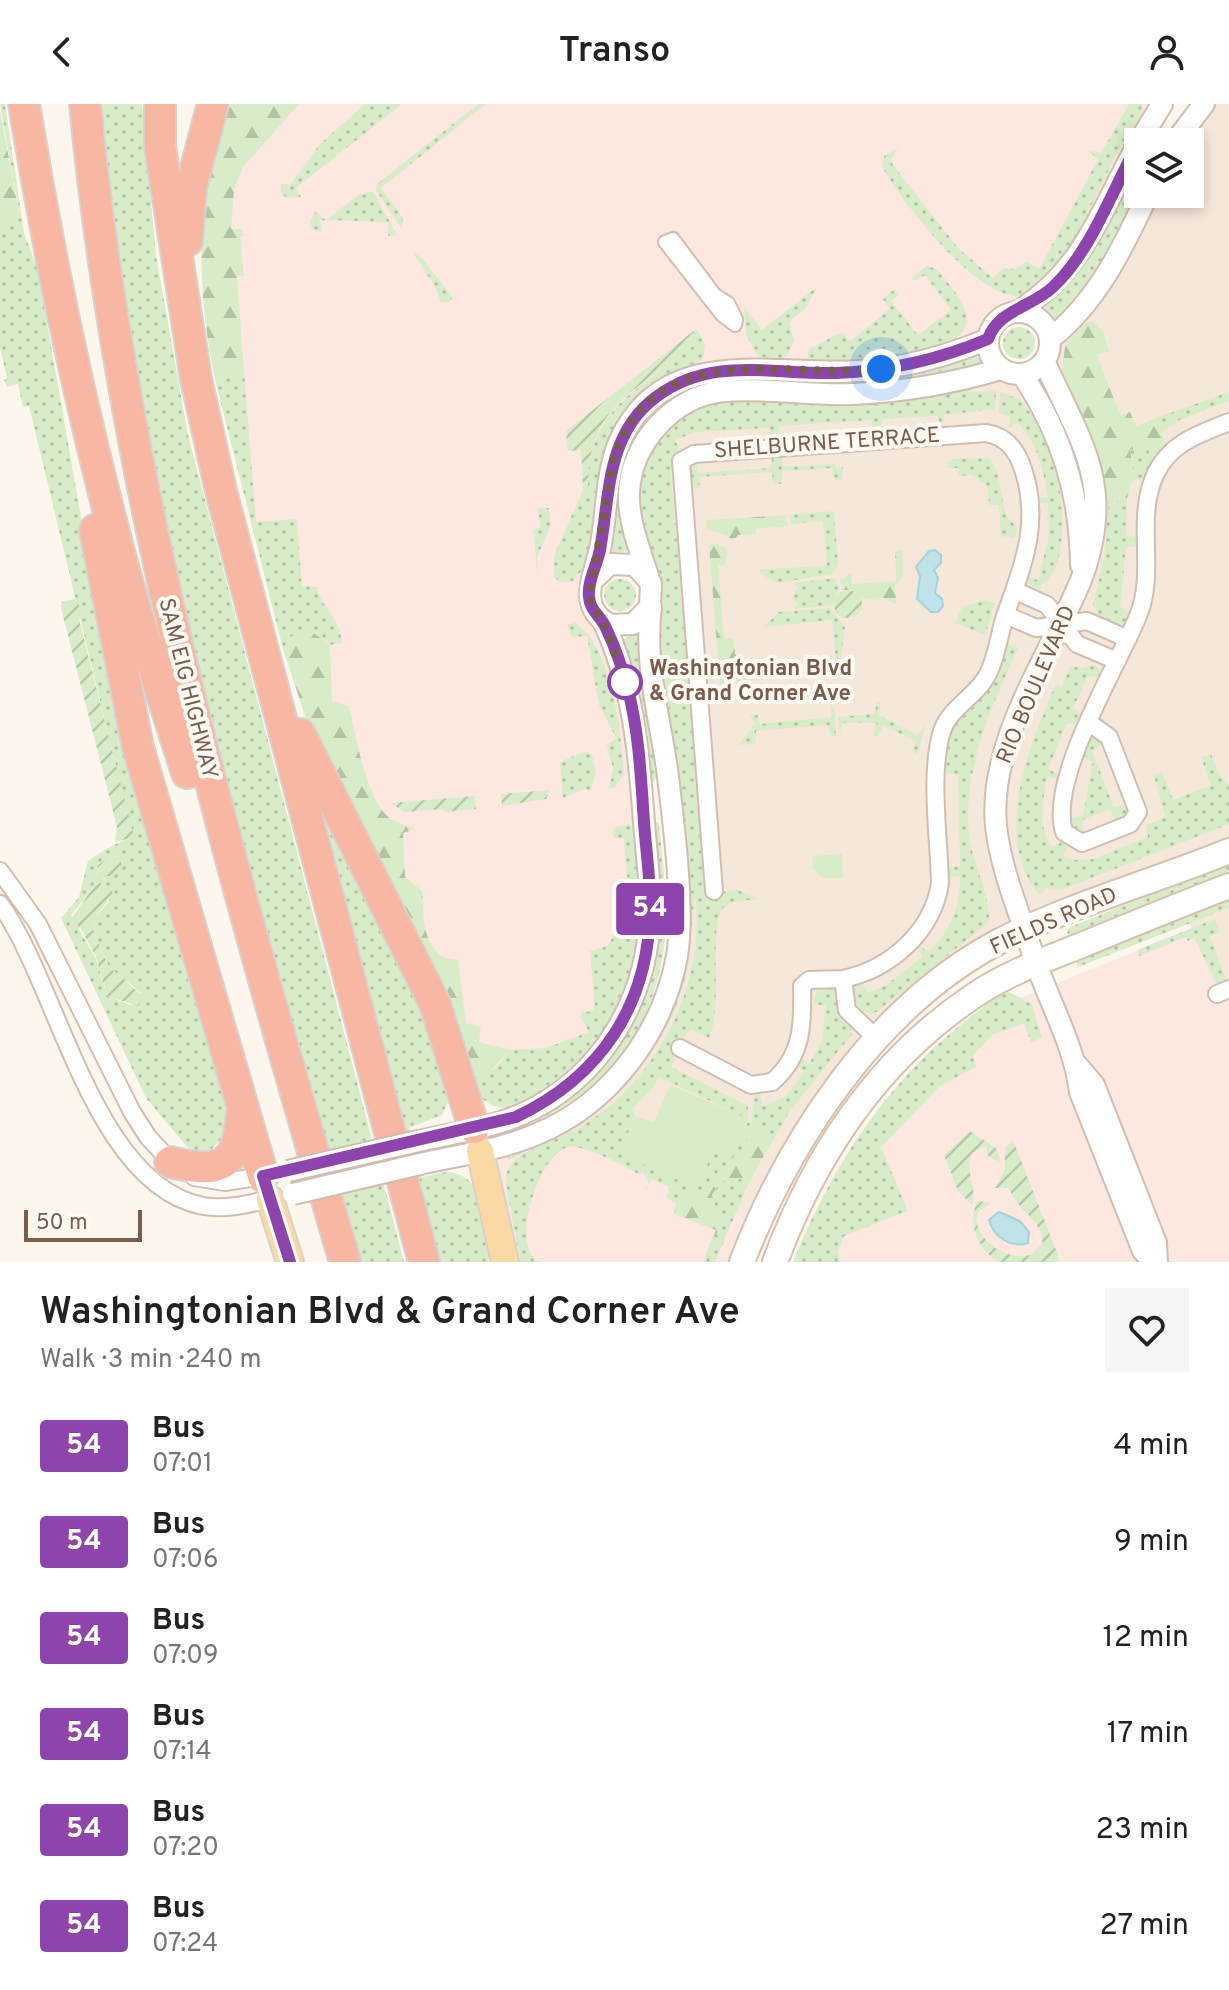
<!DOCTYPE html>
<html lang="en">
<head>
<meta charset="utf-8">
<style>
	:root { --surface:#fff; --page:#f6f6f6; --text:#222; --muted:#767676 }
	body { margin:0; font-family:Overpass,sans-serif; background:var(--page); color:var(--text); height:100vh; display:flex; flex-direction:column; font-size:30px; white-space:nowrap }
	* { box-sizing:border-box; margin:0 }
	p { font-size:26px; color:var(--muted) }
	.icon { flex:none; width:44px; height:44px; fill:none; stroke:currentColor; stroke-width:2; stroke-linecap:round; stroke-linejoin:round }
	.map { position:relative; height:1158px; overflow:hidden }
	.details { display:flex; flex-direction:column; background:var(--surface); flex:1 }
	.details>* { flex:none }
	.badge { padding:0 16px; border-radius:6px; font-size:28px; line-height:52px }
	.tools { position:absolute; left:1124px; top:24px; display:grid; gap:16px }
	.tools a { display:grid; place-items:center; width:80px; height:80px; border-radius:0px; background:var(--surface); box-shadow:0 4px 12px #0003; font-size:40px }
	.scale { position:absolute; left:24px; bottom:20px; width:118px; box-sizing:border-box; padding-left:8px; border:4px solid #7a5c4d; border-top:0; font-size:22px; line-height:28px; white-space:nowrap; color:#7a5c4d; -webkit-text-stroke:6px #fffaf3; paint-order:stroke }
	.you { position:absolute; width:40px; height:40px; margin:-20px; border:6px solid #fff; border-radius:50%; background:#1a73e8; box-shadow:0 0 0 12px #1a73e833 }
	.map>.badge { position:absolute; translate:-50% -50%; box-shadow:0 0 0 4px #fff }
	.round { display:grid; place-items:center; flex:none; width:84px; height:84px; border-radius:0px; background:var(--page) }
	.summary { display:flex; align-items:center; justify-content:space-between; height:136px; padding:0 40px }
	h1 { font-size:38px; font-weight:600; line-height:60px }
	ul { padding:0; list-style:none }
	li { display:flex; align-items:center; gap:24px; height:96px; padding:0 40px }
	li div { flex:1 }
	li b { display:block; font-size:30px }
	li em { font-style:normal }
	li .badge { min-width:88px; font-weight:700; text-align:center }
	header { display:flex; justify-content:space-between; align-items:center; height:104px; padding:0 40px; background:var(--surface); font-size:36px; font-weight:600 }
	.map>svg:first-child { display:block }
	.residential { fill:#f5e8da }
	.commercial { fill:#fde8e0 }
	.grass { fill:url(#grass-dots); fill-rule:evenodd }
	.forest { fill:url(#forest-firs) }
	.park { fill:#d8ecc9 }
	.garden { fill:url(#garden-furrows) }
	.water { fill:#bfe3e8; stroke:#a5d3da; stroke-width:2 }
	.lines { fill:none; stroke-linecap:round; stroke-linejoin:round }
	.pedestrian-casing { stroke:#d1beb0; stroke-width:16 }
	.minor-casing { stroke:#d1beb0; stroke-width:20 }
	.tertiary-casing { stroke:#d1beb0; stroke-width:24 }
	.secondary-casing { stroke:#d6c0b0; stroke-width:28 }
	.primary-casing { stroke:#dad1cd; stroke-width:30 }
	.motorway-casing { stroke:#dad1cd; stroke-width:34 }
	.pedestrian { stroke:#fff; stroke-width:12 }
	.minor { stroke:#fff; stroke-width:16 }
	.tertiary { stroke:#fff; stroke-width:20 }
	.secondary { stroke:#fff; stroke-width:24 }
	.primary { stroke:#fbd9a5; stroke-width:26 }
	.motorway { stroke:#f7b7a3; stroke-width:30 }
	.tertiary-bridge-casing { stroke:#d1beb0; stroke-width:24; stroke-linecap:butt }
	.tertiary-bridge { stroke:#fff; stroke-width:20 }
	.line-casing { stroke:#fff; stroke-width:18 }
	.line { stroke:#8e44ad; stroke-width:12 }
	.walk { stroke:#7a5c4d; stroke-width:8; stroke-dasharray:0 14.4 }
	.stop-dot { fill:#fff; stroke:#8e44ad; stroke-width:4 }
	.labels { text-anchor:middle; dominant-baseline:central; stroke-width:8; stroke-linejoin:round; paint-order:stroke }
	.street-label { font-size:22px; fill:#7a5c4d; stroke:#fffaf3 }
	.stop-label { font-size:22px; font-weight:bold; fill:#7a5c4d; stroke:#fffaf3; text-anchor:start }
</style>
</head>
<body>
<header><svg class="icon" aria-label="back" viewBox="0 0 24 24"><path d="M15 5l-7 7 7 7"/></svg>Transo<svg class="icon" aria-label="person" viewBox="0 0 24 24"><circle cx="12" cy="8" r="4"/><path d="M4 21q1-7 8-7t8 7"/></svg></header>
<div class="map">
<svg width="1229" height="1158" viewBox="0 0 1229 1158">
	<defs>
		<pattern id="grass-dots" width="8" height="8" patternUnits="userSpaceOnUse" patternTransform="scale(2)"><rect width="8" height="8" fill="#d8ecc9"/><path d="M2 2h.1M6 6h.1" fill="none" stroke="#b4c2a5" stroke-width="1.8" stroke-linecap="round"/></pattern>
		<pattern id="forest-firs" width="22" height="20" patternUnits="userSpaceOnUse" patternTransform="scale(2)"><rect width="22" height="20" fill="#d8ecc9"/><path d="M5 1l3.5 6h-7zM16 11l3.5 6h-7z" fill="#b4c2a5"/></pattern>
		<pattern id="garden-furrows" width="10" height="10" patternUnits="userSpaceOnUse" patternTransform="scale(2)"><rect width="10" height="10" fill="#d8ecc9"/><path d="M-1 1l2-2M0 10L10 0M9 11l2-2" fill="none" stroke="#b4c2a5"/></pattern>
	</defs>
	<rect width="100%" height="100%" fill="#fdf6ec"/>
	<path class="residential" d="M1206,0H1229V745L1026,824L1001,740L1002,671L1099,416L1049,251L1051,236L1150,90H1190V38H1178Z
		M1001,266L1021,272L1059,338L1079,476L995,689L1022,824L909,901L755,1120L551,1026L613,980L678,851L647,337L772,289Z
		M1229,784V884L1216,889L1182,801Z"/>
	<path class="commercial" d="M275,0H1161L1097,115L1016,207L1005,209L989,226L933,254L706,265L627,320L588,485L633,611L638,876L536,997L509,1002L494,1000L255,426L225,55Z
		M1191,825L1216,889L1229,884V1158H811L866,1045L1008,899Z
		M551,1026L755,1120L740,1158H507L482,1048Z"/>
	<path class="grass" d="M0,0H5L24,129L38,167L112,591L184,862L233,1020L232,1039L221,1035L208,1049L188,1044L146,994L61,814L79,793L88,757C102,747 117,738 133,733L29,302L23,303L18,280L7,283L4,276L7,274L0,244V121L20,113ZM115,751L122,759L109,772H104L100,779L111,785L109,798L95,813L93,828L109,863L141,889L133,902L107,892L96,855L71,811L94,782L98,761Z
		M94,0H142L156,152L188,331L404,1158H361L350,1138L235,739L149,365Z
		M365,0H402L296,84L301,93L286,94L281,88V79L290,81L319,41Z
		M478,0H486L381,84L403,114L402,126L376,86L377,80Z
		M1129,0H1142L1141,12L1121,42L1064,156L1019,192C976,194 903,99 882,63L884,52L898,45L890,57L958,144L993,174L1003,164L1014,165L1027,158L1039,165L1098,56L1088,46L1101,49Z
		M1138,58C1138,120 1096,171 1060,219L1045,206V201L1082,164Z
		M368,87L374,89L397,131L388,132V118L327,116L318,117L322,120L321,129L312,124L310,117L315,108L326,116L361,89L363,91Z
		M412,148L421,153L453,193L449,198L441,199L435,182Z
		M926,162C939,163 945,176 953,185C996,240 926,248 887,254C863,258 831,265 807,256L809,245L842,228L850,237L890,205L883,195L895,185L899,190L891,197L918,231L951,206L925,171L915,177L911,175Z
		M818,182L806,204L789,218L794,236L787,252L777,256L758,252L746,230L744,203L762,226Z
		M1003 239a16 16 0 1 1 32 0a16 16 0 1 1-32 0Z
		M697,225L705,241L703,255L642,293L586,462L573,477L560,478L554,473V452L583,386L588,383C587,306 639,285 692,243L691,229Z
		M977,252L984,263L869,280L752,278L643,327L631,447L612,449L619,375L625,351L643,319L677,289L714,275L937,264Z
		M244,268L256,418L297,415L302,482L317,483C321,505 343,516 341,539L330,541L324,535L292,532L283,545L216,279Z
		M968,281L970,288L996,287L995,305L944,311L942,324L937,312L882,315L880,328L873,327L871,316L780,322L778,335H771L769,324L695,328L675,336L680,347L673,356L671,372L709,789L738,786L759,795C751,796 731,796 724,803C707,819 724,902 709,934L691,925L681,938L671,963L748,1002V1015L659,973L654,983L633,1004L635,1013L619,1050L714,1046L732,1053L747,1019H751L755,990L760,991L763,1002L785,993L805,967L796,962L799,954L810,959L822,936L826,902L813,900L817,887L828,883L836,887L853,929L789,1008L774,1034L756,1019L743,1043L738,1061L718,1068L701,1086L686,1088L674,1110L676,1099L666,1094L670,1083L652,1075L647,1084L644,1085L649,1080L643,1068L638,1070C625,1062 584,1041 569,1043C541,1046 508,1141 539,1158H520C518,1140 503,1079 507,1068C516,1044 558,1037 579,1024C657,977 707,881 695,790L687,870L672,914L650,951L599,1006L510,1056L507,1054L597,1003L687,847L690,800L678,664L660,582L658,511L662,486L641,422L637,385L646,352L672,318L712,296Z
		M1000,288L1019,295L1027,304C1037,320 1047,337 1053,355C1062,385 1073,462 1041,481L1040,487L1030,485L1025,477L1028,473L1038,476L1049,432L1048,399H1037L1036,395L1048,393C1043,365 1038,339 1018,319L1007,325L1011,313L999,309Z
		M1229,288V297L1181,315L1165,326L1156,314Z
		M1147,339L1155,355L1145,375H1135L1130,346Z
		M781,351L783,363L835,360L836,364L843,363L842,377L834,375L832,364L783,367L781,380L773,379L772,368L700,373L699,385L688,383L687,360L697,358L698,369L771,364L772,352Z
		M990,354L997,367L1006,412L1018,424L1014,434L1001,432L999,401H989L988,383L973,371L959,372L958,364H948L947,359L953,355Z
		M1121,393L1127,395L1126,431L1139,434L1136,442L1126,443L1120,503L1131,510L1127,517L1118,522L1102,517L1093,501L1106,443L1107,407Z
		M538,404H549L551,420L537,454L538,476L533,425L540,424Z
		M834,407L838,460L832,470L776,479L760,469V465L827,462L823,416L791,421L790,411Z
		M835,474L839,484L832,501L793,505L798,499L793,495L797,483L792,479Z
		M604 491a16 16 0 1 1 32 0a16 16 0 1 1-32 0Z
		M984,496L995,499L985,531L955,519L962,503Z
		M830,504L845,523L841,556L836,557L832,516L764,523L779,508Z
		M575,519C612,541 622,632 624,671L614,684L609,685L613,664L607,641L616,634L599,601L587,532L572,533L567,521Z
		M637,530L660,669L652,680L642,602L620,536Z
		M1003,539L1018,544C991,604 963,663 969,731C971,755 994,801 988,819L878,907L872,910L863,907L853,896L854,883L862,878L868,889L885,882L922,853L917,841L928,847C950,830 961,800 960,773L949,772L947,764L960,762L958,671L945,668C944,619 978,580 1003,539Z
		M1095,561L1102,567L1101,574L1088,572L1073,604L1084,610L1078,622L1067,618L1048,665L1060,671L1058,674L1047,673C1043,697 1037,723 1052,743L1064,737L1068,741L1063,752L1073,756L1093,755L1148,733L1146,721L1165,713L1154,671L1162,668L1173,696L1211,681L1201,653L1211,650L1219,671L1229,681V720L1061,786L1046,784L1039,791C991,732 1030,639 1056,580L1062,583L1070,562L1081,564Z
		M881,597L879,611L917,631L925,621L918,650L912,647L916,638L883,621L878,633L873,632L877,619H842L840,632L838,613L874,610L877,599Z
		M831,602L834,604L836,633L830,631L828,621L756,627L755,640L738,641L756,619L749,612L758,611L759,620L831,613Z
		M1098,632L1103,640L1092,647L1114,703L1126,700L1127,707L1120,715H1114L1110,705L1082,716L1084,728H1076L1071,714L1083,711L1093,658L1082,651L1089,635Z
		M586,647L592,651L596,668L591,687L585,685L563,694L560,658Z
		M303,659L409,868L451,991L442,1011L409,1024L422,1073C430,1072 439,1068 447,1068C488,1070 488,1129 493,1158H439Z
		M655,718L659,719C662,757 669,798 665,836C652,940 598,996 503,1031V1025C533,1008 567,992 593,971C639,935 660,859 660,804C660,778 648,741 655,718Z
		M629,720L636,725C641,765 649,809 639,848C634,868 626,895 616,912C599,940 535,1012 498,1003C482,999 475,987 468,974L495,965L510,946L546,944L589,928L580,912L582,908L595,907L590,847L608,842L618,823L624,821L623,791L615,788L628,784L624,734H614L612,729L616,723Z
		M1229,759V774L1072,833L1067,829L1070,823Z
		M1229,796V804L1078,863L1074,853Z
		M1215,815L1220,828L1210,832L1227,878L1218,881L1194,834L1188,837L1186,833L1139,852L1137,846Z
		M1009,888L1032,900L1042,934L1031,938L1024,919L992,931L973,952L976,963L940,982L881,1043L908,1107L844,1132L837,1149L841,1158H793C830,1066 884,981 963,919C977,908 992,894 1009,888Z
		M737,1074L749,1078L715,1158H703L713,1131L721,1123L712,1091L720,1078Z"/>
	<path class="forest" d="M231,0H299L243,63L234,86L231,125H242L244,132L240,133L244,172L237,173L244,268L216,279C196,190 193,84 231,0Z
		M0,6L20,114L0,121Z
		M1092,217L1104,229L1108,247L1097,251L1120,311L1130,308L1136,322L1156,314L1165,326L1161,329L1168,340L1155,355L1149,349L1147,339L1130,346L1135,375L1130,381L1127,395L1120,393L1107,406L1097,345L1062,269L1065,242L1082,221Z
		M786,411L787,422L756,425V430L738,431L733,437L726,431L707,426L706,416Z
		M714,439L727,444L726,461L718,462L724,535L733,534L735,550L749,562L767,561L768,565L799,563V572L720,579L709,442Z
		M902,446L903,472L895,482L896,500L882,494L863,495L854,486H843L840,477L851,469L852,480L896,477L895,447Z
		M303,528L315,530L330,541L332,597L349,602C355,629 367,699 391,715C399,720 408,721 415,725L403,729L405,773L422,787C424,811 421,838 444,854L458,856L466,919L481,923L479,938L510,946L485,972L468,974L308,621L283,545L292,532Z
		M756,1019L774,1034L749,1078L737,1074L720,1078L712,1091L722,1123L714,1132L716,1126L674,1110L679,1099L673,1096L686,1088L701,1086L718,1068L738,1061L743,1043Z"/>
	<path class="park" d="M842,750L843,774H823L812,765L813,752Z
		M670,981L749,1015L732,1053L714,1046L697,1084L619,1050L636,1012L654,1019Z"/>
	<path class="garden" d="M691,229L692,243C636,287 588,301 588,383L583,386L581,346L568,347L566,327Z
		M834 500a14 14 0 1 1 28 0a14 14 0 1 1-28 0Z
		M77,494L82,513L79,515L134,733L115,738L117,723L61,504L62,498Z
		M550,686L546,695L502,702L501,690Z
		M475,692L476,705L444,708L443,705L404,708L391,699Z
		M113,751L120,755L122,761L110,772H104L100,779L111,785L113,790L95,813L93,828L109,863L144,893L138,902L107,892L96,853L81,825L71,815L94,782L98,761Z
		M970,1027L996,1044L1001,1057L999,1059L988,1052L986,1042L972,1049C964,1068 978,1082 972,1101L958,1087L944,1051Z
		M1013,1036L1060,1156L1055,1158H998C976,1143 968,1121 977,1097L991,1099L979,1107L976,1116C981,1141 1007,1156 1031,1151L1042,1140C1045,1116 1016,1107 1009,1084H995L1005,1065V1044Z"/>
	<path class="water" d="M935,446L941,451V459L934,466L938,474L935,489L942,495L943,502L938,508H931L917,495L920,472L916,463L929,447Z
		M999,1108L1020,1117L1029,1128L1028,1139C1011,1145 993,1132 989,1116Z"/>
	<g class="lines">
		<defs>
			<path id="pedestrian" d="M673,135L715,191L728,199L736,215L735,221L722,211L665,138Z"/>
			<path id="minor" d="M1016,487L1047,501L1077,540L1117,557
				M1006,511L1036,524L1087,517L1128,535
				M1088,618L1109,633L1138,708L1130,720L1082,739L1064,728C1048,674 1117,564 1138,512C1157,467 1134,414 1156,369C1171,338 1200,330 1229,318
				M0,767L38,820L132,1008L148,1033L174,1061
				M714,787L681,357L694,350L986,329C1006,332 1017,346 1023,365C1041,419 1023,461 1005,512C999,531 997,552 988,570C977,592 950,603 942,627C929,669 939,734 940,779C933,827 891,865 843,875
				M0,800C58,880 93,1081 203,1102C226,1106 248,1100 270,1095
				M1217,890L1229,885
				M680,944L751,981L772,978C803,952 803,919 802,882L809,876L843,875L847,906L877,935
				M194,1073L225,1078L263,1072"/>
			<path id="tertiary" d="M1139,38L1162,0
				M1175,38L1204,0
				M1017,208C1085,165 1100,107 1138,40
				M988 239a31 31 0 1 1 62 0a31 31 0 1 1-62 0Z
				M1050,235C1097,198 1123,144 1148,90
				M1044,257C1082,340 1116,383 1081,476C1050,552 988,636 996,722C1001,766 1019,808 1033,850C1048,897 1074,939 1080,988L1143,1147L1154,1158
				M1022,270C1062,331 1080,389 1081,461
				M648,472C640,446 628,417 629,389C631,339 673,292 724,287C766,283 810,292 852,290C902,288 954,279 1001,265
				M592,477L610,460L635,461L651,479L650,503L633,520L610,521C575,502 596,469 601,440C607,406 606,369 619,338C664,237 775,273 859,267C905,264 945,253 988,235
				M1077,961L1094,981L1156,1139L1157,1158
				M414,1038C448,1030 487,1025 520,1011C601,976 648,895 650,809C651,779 646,748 644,718C639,649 633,580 603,517
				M420,1060C459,1051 500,1046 537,1030C610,1000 663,929 677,852C685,806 673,713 667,665C659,610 644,559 651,503"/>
			<path id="secondary" d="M742,1158C790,1034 877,902 998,838C1071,800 1153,778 1229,747
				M775,1158C814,1053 877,957 972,893C1005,870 1044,856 1082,841C1131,821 1179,801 1229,782"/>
			<path id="primary" d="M480,1047L505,1158
				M270,1095L290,1158"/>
			<path id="motorway" d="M24,0C48,147 78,292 116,436C136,515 163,592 187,669
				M85,0C123,396 234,777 345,1158
				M160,0V42L196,275L221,387L424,1158
				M187,137L191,83L213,0
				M95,426L138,643L263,1072
				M300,630L435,900L474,1024
				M170,1058C220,1070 238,1064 242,1009"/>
		</defs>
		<use href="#pedestrian" class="pedestrian-casing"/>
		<use href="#minor" class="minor-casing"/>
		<use href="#tertiary" class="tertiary-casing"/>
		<use href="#secondary" class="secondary-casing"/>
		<use href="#primary" class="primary-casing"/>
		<use href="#motorway" class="motorway-casing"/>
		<use href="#pedestrian" class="pedestrian"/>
		<use href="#minor" class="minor"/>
		<use href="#tertiary" class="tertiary"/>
		<use href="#secondary" class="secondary"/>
		<use href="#primary" class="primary"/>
		<use href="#motorway" class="motorway"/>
		<defs>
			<path id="tertiary-bridge" d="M288,1067L414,1038
				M293,1090L420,1060"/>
		</defs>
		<use href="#tertiary-bridge" class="tertiary-bridge-casing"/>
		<use href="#tertiary-bridge" class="tertiary-bridge"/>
	</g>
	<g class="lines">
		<defs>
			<path id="line" d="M290,1158L263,1072L516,1013C600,973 648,902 650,808C651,778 646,748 644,718C641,674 639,628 628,586C623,566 615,543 606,524C601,512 590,507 589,493C587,478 597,461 600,446C610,391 606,330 656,293C712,251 772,271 836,269C890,267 938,256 988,235C998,206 1032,203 1053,183C1092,146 1112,86 1138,40"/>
		</defs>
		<use href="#line" class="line-casing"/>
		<use href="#line" class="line"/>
		<path class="walk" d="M625,578L627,584L608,529L589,494L614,352C657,231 783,275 881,265"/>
	</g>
	<circle class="stop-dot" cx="625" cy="578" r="16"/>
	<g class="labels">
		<g class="street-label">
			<text transform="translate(827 340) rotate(-4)">SHELBURNE TERRACE</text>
			<text transform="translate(1037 581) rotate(-67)">RIO BOULEVARD</text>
			<text transform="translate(187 585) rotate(76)">SAM EIG HIGHWAY</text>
			<text transform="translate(1054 818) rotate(-24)">FIELDS ROAD</text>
		</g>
		<g class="stop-label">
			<text x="649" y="565">Washingtonian Blvd<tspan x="649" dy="25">&amp; Grand Corner Ave</tspan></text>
		</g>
	</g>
</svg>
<div class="tools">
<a><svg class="icon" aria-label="layers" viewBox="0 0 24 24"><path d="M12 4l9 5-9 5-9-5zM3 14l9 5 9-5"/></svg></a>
</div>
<div class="scale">50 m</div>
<div class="you" style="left:881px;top:265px"></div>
<b class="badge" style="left:650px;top:805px;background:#8e44ad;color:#fff">54</b>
</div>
<section class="details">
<div class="summary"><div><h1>Washingtonian Blvd &amp; Grand Corner Ave</h1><p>Walk · 3 min · 240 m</p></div><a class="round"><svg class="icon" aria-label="heart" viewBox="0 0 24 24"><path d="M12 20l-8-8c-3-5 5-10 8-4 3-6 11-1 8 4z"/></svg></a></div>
<ul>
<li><span class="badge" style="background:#8e44ad;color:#fff">54</span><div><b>Bus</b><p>07:01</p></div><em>4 min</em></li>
<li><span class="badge" style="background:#8e44ad;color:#fff">54</span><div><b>Bus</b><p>07:06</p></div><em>9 min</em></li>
<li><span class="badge" style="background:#8e44ad;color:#fff">54</span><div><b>Bus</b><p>07:09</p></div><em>12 min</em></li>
<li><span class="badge" style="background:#8e44ad;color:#fff">54</span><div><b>Bus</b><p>07:14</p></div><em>17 min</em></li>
<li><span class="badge" style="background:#8e44ad;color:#fff">54</span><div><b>Bus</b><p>07:20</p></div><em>23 min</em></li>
<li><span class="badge" style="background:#8e44ad;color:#fff">54</span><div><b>Bus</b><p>07:24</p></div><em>27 min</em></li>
</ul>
</section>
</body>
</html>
